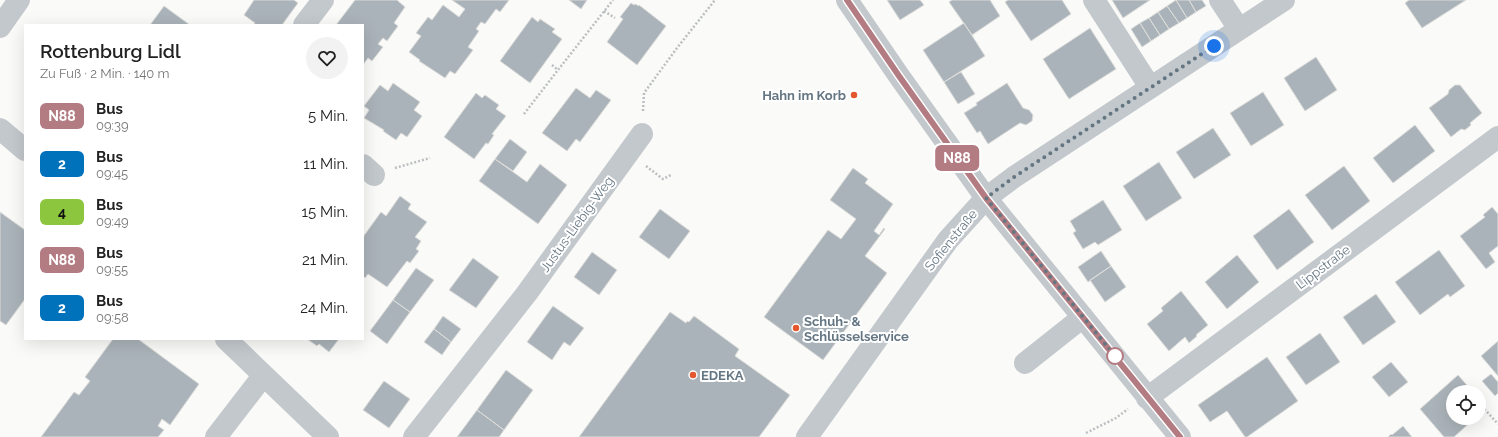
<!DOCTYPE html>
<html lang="de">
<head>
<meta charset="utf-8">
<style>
	:root { --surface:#fff; --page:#f2f2f2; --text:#222; --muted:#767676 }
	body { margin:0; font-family:Raleway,sans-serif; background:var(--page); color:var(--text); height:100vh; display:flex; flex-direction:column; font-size:15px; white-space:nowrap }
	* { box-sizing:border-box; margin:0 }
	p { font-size:13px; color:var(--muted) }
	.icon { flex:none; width:22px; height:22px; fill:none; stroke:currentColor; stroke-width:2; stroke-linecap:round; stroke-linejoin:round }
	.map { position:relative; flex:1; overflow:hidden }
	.sheet { position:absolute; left:24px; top:24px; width:340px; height:316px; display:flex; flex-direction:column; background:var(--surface); border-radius:0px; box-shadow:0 4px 16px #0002 }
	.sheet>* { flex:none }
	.badge { padding:0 8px; border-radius:6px; font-size:14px; line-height:26px }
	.controls { position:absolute; left:1446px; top:385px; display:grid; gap:8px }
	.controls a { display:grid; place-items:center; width:40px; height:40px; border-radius:50%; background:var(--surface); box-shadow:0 4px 16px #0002; font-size:20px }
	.you { position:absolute; width:20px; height:20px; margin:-10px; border:3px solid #fff; border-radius:50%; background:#1a73e8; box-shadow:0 0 0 6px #1a73e833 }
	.map>.badge { position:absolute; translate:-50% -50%; box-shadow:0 0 0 2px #fff }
	.round { display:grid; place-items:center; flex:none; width:42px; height:42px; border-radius:21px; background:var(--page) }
	.overview { display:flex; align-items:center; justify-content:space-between; height:68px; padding:0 16px }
	h1 { font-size:19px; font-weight:600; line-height:30px }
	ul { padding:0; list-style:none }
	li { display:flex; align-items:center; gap:12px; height:48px; padding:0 16px }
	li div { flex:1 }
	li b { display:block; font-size:15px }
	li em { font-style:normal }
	li .badge { min-width:44px; font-weight:700; text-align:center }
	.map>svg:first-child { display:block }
	.building { fill:#aab3b9; stroke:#dcdcda }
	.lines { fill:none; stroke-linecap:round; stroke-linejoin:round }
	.path { stroke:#bbbfc2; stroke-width:2.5; stroke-dasharray:2 2; stroke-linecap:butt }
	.minor { stroke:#c3c8cc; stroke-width:22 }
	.line-casing { stroke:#fff; stroke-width:9 }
	.line { stroke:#b37b82; stroke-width:6 }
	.walk { stroke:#657683; stroke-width:4; stroke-dasharray:0 7.2 }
	.poi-dot { fill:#e4572e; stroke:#fff; stroke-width:1.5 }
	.stop-dot { fill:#fff; stroke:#b37b82; stroke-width:2 }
	.labels { text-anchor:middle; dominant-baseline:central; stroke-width:4; stroke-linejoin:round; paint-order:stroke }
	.poi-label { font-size:13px; font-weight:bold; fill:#657683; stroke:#fff; text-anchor:start }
	.street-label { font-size:13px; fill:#657683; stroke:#fff }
</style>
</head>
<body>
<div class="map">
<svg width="1498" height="437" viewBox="0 0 1498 437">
	<rect width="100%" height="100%" fill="#fafaf8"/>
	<path class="building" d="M254,0H294L298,3L282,25H253L255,23L244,15Z
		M355,0H397L405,7L394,23L398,26L387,41L383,38L378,44L383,47L372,61L368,58L363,65V25H336Z
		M452,0H509L500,12L496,9L485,24L481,22L476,29L479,31L468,47L473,50L455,74L450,71L445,78L419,61L420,60L409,52L421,36L416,33L428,17L432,20L443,5L459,17L465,9Z
		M569,0H587L581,9Z
		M887,0H920L924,5L900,20Z
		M952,0H990L1000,16L972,35L949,2Z
		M1008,0H1062L1071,14L1031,41L1005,2Z
		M1112,0H1150L1123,18Z
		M1176,0L1187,18L1179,23L1167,6Z
		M1176,0H1189L1196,12L1187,18Z
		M1189,0H1202L1206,6L1196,12Z
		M1409,0H1466L1422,28L1405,3Z
		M631,3L634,5L635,4L639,6V5L666,26L637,65L607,42L623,19L620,17Z
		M164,6L190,25H150Z
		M1167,6L1179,23L1169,29L1158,12Z
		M1158,12L1169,29L1160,35L1149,18Z
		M532,17L538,22L540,19L555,29L552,32L562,39L530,83L500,61Z
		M1149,18L1160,35L1151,41L1140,23Z
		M964,23L985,56L944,82L923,50Z
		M1140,23L1151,41L1142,47L1131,29Z
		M1090,28L1116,69L1069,99L1043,59Z
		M1316,57L1337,90L1305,111L1284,78Z
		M961,72L975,94L958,104L944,82Z
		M393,83L420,102L414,110L422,116L407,137L401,133L396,140L383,131L384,130L364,118L369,110L364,106L380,85L388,91Z
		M1007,83L1023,108L1029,110L1033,115L1032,121L1026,125L1020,123L988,144L980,131L977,133L964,113L977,105L976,103Z
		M1455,85H1460L1482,113L1470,123L1471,125L1465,130L1461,129L1451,137L1429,108L1448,94L1449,90Z
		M576,88L590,98L596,90L611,100L580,142L576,139L567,151L542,133Z
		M1263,92L1284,125L1251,146L1230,113Z
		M476,93L482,98L485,95L499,105L496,109L506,116L492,134L494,135L488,144L486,143L474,159L444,137Z
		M1415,125L1435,151L1393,183L1373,158Z
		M1213,128L1231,155L1194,179L1176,152Z
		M510,139L527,152L513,171L495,159Z
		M495,159L527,182L540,164L567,185L538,224L479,181Z
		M1159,162L1182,198L1146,221L1123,186Z
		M1344,166L1370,201L1332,230L1305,195Z
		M853,168L868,179L865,183L893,204L874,231L879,235L884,228L885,229L865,256L887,273L823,360L764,317L828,230L841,239L856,219L830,200Z
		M400,196L411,204L408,209L427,222L415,237L421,241L416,249L419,251L410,263L407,261L387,287L368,274L365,278L363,276V237L381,212L386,216Z
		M1103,200L1122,230L1098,245L1095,242L1083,249L1073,233L1076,231L1070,221Z
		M1492,207L1498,214V246L1489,253L1495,262L1486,269L1460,236L1485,217L1483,215Z
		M660,209L690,231L669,259L639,237Z
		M1289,209L1314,242L1277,270L1253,236Z
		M0,212L25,230V299L6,325L0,321Z
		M1439,250L1465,286L1450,297L1448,294L1420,315L1395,282Z
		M1101,251L1111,266L1088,282L1078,267Z
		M592,252L617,270L599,295L574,277Z
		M1237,255L1259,282L1227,309L1205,282Z
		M473,258L499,277L476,308L449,290Z
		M1111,266L1126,287L1105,302L1090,280Z
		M416,268L434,280L410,312L393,300Z
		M1181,291L1208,325L1196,335L1197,336L1189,343L1185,337L1169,351L1147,324L1163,311L1161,308Z
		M1376,294L1396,322L1363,345L1343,317Z
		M393,300L410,312L387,344L370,331Z
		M553,306L584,328L570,346L564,342L552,360L527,342Z
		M670,312L686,323L687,321L689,322L694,316L739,349L735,356L790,395L759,437H579Z
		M443,316L461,329L451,342L434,329Z
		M434,329L451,342L442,355L424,342Z
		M1320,333L1340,362L1306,385L1286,357Z
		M113,339H138L199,384L170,425L162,419L158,426L164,430L158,437H41L74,392L79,395L90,381L85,377Z
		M307,339H339L329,352L319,344L317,346Z
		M1498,341V376L1481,356Z
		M1267,357L1298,401L1247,437H1245L1227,411L1210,422L1198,405Z
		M1391,362L1408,382L1389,397L1372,377Z
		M506,370L533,390L504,430L477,410Z
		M1491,374L1498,382V393L1495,396L1482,381Z
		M1458,375L1473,392H1453V418H1475L1454,437H1444L1420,409Z
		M384,381L410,399L389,428L363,410Z
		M477,410L504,430L499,437H457Z
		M1403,426L1412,437H1388L1391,434L1392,435Z"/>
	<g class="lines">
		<path class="path" d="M604,11L615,18
			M552,65L558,70L613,0
			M643,111L644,93L677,48L715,0
			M524,114L558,70
			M646,166L663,179L671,175
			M395,168L430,158
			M1479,403L1498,424
			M1086,433L1116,418L1128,409"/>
		<path class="minor" d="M847,0L899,76L986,198L1180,437
			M1094,0L1150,87
			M1220,0L1239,29
			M304,25L323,0
			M0,27L19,0
			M0,129L25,150
			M363,165L374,175
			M226,339L328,437
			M1025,363L1083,317
			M1147,398L1498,137
			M216,437L263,376
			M414,437L527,293L642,134
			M807,437L948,240L986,198L1014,177L1284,0"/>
	</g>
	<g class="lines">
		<defs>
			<path id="line" d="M847,0L899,76L986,198L1180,437"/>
		</defs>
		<use href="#line" class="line-casing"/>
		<use href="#line" class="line"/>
		<path class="walk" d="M1115,356L1119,361L986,198L1014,177L1214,46"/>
	</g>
	<g class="poi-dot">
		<circle cx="854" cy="95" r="4"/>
		<circle cx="796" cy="328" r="4"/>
		<circle cx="693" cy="375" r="4"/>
	</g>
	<circle class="stop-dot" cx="1115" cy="356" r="8"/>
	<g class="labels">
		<g class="poi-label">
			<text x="846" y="95" text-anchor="end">Hahn im Korb</text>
			<text x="804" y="321">Schuh- &amp;<tspan x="804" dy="15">Schlüsselservice</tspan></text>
			<text x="701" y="375">EDEKA</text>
		</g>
		<g class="street-label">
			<text transform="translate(577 224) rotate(-54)">Justus-Liebig-Weg</text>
			<text transform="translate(951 240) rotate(-51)">Sofienstraße</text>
			<text transform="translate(1323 267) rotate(-37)">Lippstraße</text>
		</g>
	</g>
</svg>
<div class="controls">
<a><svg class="icon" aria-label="locate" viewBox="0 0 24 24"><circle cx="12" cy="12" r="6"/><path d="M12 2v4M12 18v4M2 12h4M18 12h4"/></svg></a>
</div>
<div class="you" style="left:1214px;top:46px"></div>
<b class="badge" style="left:957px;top:158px;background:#b37b82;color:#fff">N88</b>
<section class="sheet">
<div class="overview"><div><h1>Rottenburg Lidl</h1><p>Zu Fuß · 2 Min. · 140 m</p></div><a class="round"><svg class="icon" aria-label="heart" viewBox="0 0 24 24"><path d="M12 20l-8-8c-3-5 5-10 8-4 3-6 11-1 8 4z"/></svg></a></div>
<ul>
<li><span class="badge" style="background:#b37b82;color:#fff">N88</span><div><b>Bus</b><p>09:39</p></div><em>5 Min.</em></li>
<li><span class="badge" style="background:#0072bc;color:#fff">2</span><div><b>Bus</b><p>09:45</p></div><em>11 Min.</em></li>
<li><span class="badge" style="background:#8bc63e;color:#111">4</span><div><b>Bus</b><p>09:49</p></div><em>15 Min.</em></li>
<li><span class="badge" style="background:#b37b82;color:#fff">N88</span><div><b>Bus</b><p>09:55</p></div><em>21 Min.</em></li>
<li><span class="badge" style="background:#0072bc;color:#fff">2</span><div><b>Bus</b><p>09:58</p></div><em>24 Min.</em></li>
</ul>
</section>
</div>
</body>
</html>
